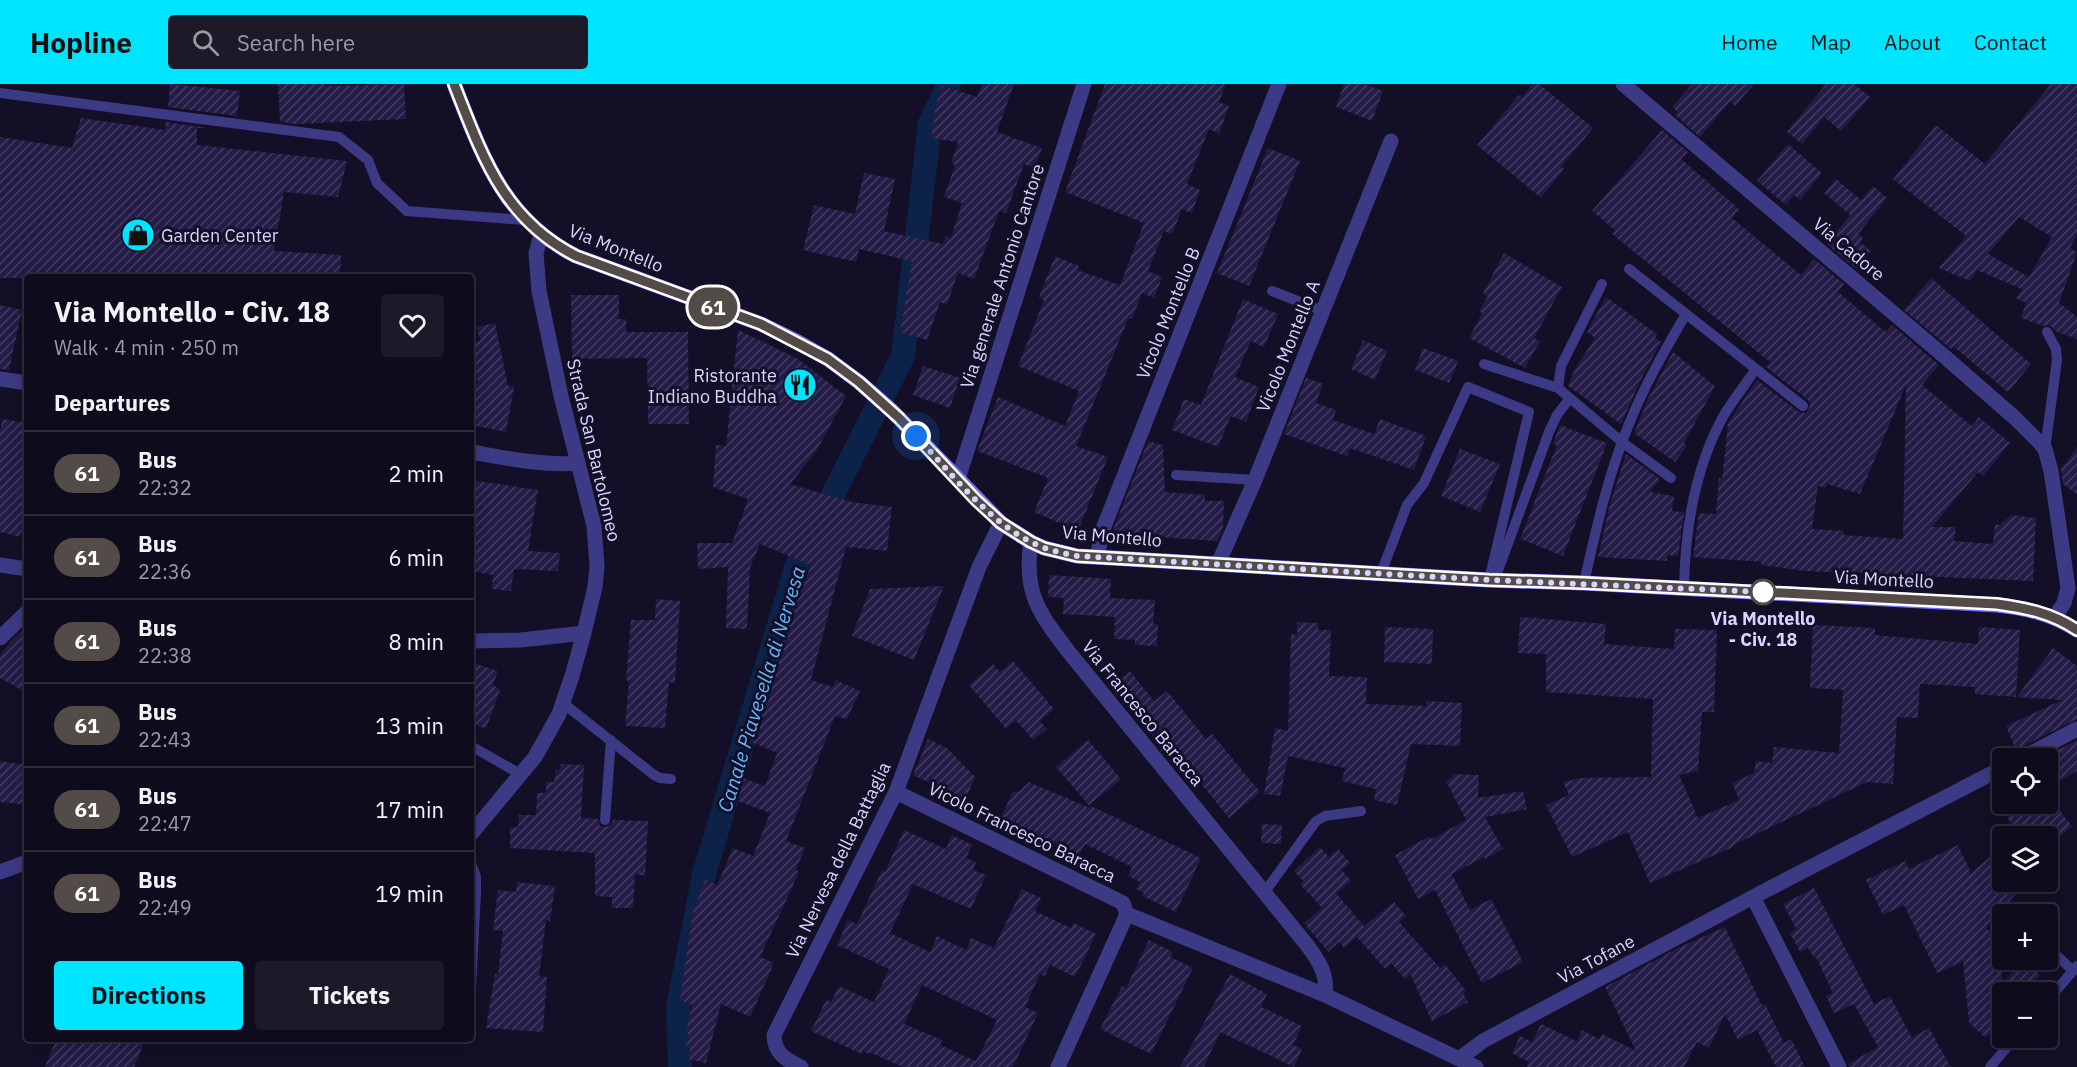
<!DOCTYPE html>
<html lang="en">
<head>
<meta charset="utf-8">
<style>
	:root { --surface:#0e0b1c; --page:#1c1929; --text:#f1f3f6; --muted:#9b9ba3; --line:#2e2b3b; --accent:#00e5ff }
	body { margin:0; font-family:"IBM Plex Sans",sans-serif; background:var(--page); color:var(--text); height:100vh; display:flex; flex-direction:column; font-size:22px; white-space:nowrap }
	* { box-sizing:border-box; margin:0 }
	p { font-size:20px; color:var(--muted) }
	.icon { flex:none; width:33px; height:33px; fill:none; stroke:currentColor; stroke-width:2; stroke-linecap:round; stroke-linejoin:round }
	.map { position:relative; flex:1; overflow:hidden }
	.details { position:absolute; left:24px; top:190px; width:450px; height:768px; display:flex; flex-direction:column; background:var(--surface); border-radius:6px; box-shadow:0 3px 15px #0003,0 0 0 2px var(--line) }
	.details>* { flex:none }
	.badge { padding:0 12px; border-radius:20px; font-size:21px; line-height:39px }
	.controls { position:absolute; left:1992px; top:664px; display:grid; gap:12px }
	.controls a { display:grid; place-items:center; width:66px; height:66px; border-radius:6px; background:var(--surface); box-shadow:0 3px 15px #0003,0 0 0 2px var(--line); font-size:30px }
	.you { position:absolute; width:30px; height:30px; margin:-15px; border:4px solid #fff; border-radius:50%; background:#1a73e8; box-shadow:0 0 0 9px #1a73e833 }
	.map>.badge { position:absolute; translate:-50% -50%; box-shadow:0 0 0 3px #fff }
	h2 { padding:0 30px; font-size:22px; line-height:54px }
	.round { display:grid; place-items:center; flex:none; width:63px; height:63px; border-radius:6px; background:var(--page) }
	.summary { display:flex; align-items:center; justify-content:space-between; height:102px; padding:0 30px }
	h1 { font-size:28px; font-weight:700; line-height:45px }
	.action { display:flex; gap:12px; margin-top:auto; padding:12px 30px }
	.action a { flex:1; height:69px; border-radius:6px; background:var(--accent); color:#111; font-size:24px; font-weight:700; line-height:69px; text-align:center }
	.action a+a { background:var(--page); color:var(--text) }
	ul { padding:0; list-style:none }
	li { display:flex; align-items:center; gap:18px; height:84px; padding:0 30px; border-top:2px solid var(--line) }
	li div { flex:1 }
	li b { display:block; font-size:22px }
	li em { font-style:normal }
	li .badge { min-width:66px; font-weight:700; text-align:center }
	header { display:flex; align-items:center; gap:36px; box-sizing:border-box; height:84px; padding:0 30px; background:var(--accent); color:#111 }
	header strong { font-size:28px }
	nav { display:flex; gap:33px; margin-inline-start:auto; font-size:21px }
	.search { width:420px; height:54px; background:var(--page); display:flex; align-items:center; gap:15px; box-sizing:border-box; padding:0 21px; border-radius:6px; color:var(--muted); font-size:22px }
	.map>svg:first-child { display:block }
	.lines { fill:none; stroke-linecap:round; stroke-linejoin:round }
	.canal { stroke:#0c2248; stroke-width:24 }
	.building { fill:url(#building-hatch); fill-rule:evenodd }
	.lane { stroke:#3d3a85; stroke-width:10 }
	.street { stroke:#3d3a85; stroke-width:15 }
	.secondary { stroke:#6f6bff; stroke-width:15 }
	.line-casing { stroke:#fff; stroke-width:14 }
	.line { stroke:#524b48; stroke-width:9 }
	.walk { stroke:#d9d4ff; stroke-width:6; stroke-dasharray:0 10.8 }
	.stop-dot { fill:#fff; stroke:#524b48; stroke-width:3 }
	.labels { text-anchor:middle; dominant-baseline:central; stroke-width:6; stroke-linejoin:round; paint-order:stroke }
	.poi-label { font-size:18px; fill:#d9d4ff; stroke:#130f26; text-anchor:start }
	.street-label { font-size:18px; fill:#d9d4ff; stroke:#130f26 }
	.stop-label { font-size:18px; font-weight:bold; fill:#d9d4ff; stroke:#130f26 }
	.water-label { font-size:20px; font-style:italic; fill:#62b6ff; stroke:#130f26 }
</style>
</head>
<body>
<header>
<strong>Hopline</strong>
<div class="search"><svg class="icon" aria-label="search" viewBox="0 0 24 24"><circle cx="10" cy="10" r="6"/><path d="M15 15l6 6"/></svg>Search here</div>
<nav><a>Home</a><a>Map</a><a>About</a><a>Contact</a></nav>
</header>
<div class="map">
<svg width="2077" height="983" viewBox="0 0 2077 983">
	<defs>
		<pattern id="building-hatch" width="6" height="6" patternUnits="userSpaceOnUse" patternTransform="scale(1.5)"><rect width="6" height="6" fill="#241b47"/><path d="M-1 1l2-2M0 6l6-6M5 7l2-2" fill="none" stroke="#433b63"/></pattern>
	</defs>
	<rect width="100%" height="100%" fill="#130f26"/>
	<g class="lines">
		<path class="canal" d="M680,983L678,923L704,790L796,484L903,272L930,39L949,0"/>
	</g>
	<path class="building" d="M170,0L240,7L237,32L168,23Z
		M278,0H324L325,2L404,0L406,35L295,40L280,38Z
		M982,0H1014L997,48L1042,64L1034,84L1024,80L1006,129L999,127L974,195L958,189L947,221L940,218L927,256L900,248L912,177L859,165L856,178L803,166L814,121L855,130L864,89L895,95L884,147L943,160L946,152L951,154L962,119L944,113L955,81L951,79L958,58L931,54L936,20L942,2L977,13Z
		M1105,0H1226L1219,18L1229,22L1219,50L1209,45L1187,100L1200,106L1192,129L1182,125L1172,150L1164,147L1148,187L1162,193L1154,214L1142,209L1132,235H1128L1076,362L1108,373L1078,447L1034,428L1048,394L977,367L998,313L1065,342L1079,307L1018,282L1044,216L1039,213L1055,172L1079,182L1077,186L1120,201L1144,139L1065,108Z
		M1344,0H1365L1383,7L1372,37L1336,23Z
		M1532,0H1539L1593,44L1561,83L1564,85L1541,114L1477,61L1519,11L1522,13Z
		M1692,0H1754L1735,22L1730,17L1700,53L1675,31L1678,28L1672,23Z
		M1826,0H1854L1870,13L1841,47L1824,33L1802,60L1787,48Z
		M2051,0H2077V150L2070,164L2077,168L2059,219L2077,233V255L2055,247L2050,241L2043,242L2021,234L2026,219L2016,214L2022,205L1977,186L1970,197L1939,184L1966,152L1893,95L1936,41L1985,80ZM2019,133L2052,153L2029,193L1988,170Z
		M81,34L165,46L166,38L209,44H197V61L347,77L338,113L284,108L274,167L341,171L340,194H0V53L72,64Z
		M1662,46L1688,68L1681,75L1739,125L1732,134L1801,191L1814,175L1844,200L1838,208L1886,248L1892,241L1939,281L1922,301L1972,342L1979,333L2010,359L1983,392L1978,388L1932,443H1956L1954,457L1993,460L1995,441H2000L2011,431L2036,434L2033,497L1915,492L1841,487V489L1806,487L1761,481L1762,478L1693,473L1699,429L1716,430L1719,393L1722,396L1728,339L1757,296L1799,328L1806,329L1810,322L1808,316L1766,283L1770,278L1612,150L1615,146L1592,127ZM1906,301L1903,455L1843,451L1844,447L1812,445L1818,402L1826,404L1827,400L1860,410Z
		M1788,60L1822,89L1800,116L1794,111L1786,121L1757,97Z
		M1268,64L1300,77L1249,202L1217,189Z
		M1836,95L1861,116L1873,102L1887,114L1858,150L1863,154L1860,158L1871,167L1856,185L1827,160L1850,131L1824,109Z
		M1504,169L1562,203L1534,254L1540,257L1525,284L1469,254L1482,229L1479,227L1488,212L1483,209Z
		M1931,194L2031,280L2008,308L1954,263L1951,265L1904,226Z
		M571,211H619V235H626V248H688L689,340H648L647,274L572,275Z
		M1606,213L1657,250L1655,254L1661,258L1641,295L1621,340L1568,302L1575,285L1595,254L1587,248Z
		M1243,215L1278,230L1264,263L1251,257L1235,293L1259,303L1246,338L1231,332L1218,363L1172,346L1184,315L1201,321Z
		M0,221L22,226L9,286L0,285Z
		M495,239L508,302L514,303L506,348L471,341V299L478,300L471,259L480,257L477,243Z
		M738,246L798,275L846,312L817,366L790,400L852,418L892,423L887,467L846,463L811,596L833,603L836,596L860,607L847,635L835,632L786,757L805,764L796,786L799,788L760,873L774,879L750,933L721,920L706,979L688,975L691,962L686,961L688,949L686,948L692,921L680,916L693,828L705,796L717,801L733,764L753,772L770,729L735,716L736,713L725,708L732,690L765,702L777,669L745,655L768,604L764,603L811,481L760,460L750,484L747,545L726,544L728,483L698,485L697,459H732L748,415L713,403L716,361L726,362Z
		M1363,256L1387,267L1375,296L1351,285Z
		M1423,264L1458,277L1449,299L1415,286Z
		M1673,268L1715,302L1684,359L1687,362L1675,378L1634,349L1648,315Z
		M923,282L960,294L950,324L913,311Z
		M1306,294L1323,300L1316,319L1336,326L1333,336L1374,350L1380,335L1426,352L1414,386L1350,364L1347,372L1284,350Z
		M2,335L27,339V424L20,453L0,448V348Z
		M1560,341L1607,359L1563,472L1520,455L1557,361L1553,360Z
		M1148,357L1163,361L1165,408L1205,411V417H1224L1223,444L1217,457L1113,450L1114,443Z
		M2077,363V410L2063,400L2061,385Z
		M1460,365L1500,380L1480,428L1441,412Z
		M1626,370L1660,395L1650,408L1674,412L1672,427L1684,428L1678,472L1667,471V477L1598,473L1610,420Z
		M471,396L538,406L528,467L560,469L558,487L514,485L511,507L492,505L493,491L471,487Z
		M1049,491L1111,495L1110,514L1155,516L1153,540H1158L1157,562L1135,561V556L1114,555L1115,533L1063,530L1064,514L1048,513Z
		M944,502L914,576L852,552L870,505Z
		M656,515L680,517L675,599L669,598L665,644L625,642L629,597L626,596L631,536H655Z
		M1520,533L1606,540L1604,560L1674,565L1675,545L1717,546L1714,628H1702L1698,687L1679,691L1698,734L1739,716L1732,699L1754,689L1756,677L1772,679L1774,663L1839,669L1843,606L1810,604L1813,541L1875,544V551L1978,560L1979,543L2020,546L2016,613L1975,610V603L1920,600L1918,634L1897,633L1893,700L1867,698L1733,761V763L1650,799L1628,748L1572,773L1546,721L1569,711L1563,698L1580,694L1651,693L1653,615L1546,608V570L1518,569Z
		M1297,538L1318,539V546H1331L1329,592L1367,593L1366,620L1426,622V617L1462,619L1460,662L1411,660L1397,721L1374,716L1376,705L1342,697L1345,684L1288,672L1280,712L1264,710L1275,644L1288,647L1291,550L1297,551Z
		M27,542V609L0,594V572L10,558Z
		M1385,543L1433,545L1432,580L1384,578Z
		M2053,564L2077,582V635L2016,666L2006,642L2062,616L2017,613Z
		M1013,577L1054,625L1040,637L1047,645L1033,656L1016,636L1006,645L969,601L993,580L1000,588Z
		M471,578L498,587L493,601L500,606L486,645L471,639Z
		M1130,587L1154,617L1167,607L1206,655L1212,650L1260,708L1229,734L1185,680L1179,685L1112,602Z
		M928,655L947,664L975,693L965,716L913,691Z
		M1088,656L1121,695L1089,721L1201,774L1176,828L1142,812L1144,809L1136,805L1140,798L1128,792L1132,783L1085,760L1079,771L1001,734L1013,707L1018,708L1029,698L1092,725L1056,683Z
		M2077,656V687L2048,703V675H2041Z
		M0,677L27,681V721L0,718Z
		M561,680L584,681L581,734L598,735L600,742L605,743L611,741L613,736L648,737L645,792L635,790L633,824H612V813L595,812V769L510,764V744L518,743L519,731H536L537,709H546V698H554L556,686H560Z
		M1453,690L1479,691L1478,714L1523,707L1527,725L1485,733L1503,765L1485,775L1484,773L1452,790L1470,826L1491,815L1523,878L1482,899L1435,806L1418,815L1395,771L1430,752L1432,755L1466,736L1446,697L1453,693Z
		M2001,720H2054L2072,742L2059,753H2017Z
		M1262,740L1282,741L1281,760L1261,759Z
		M904,746L946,765L952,751L972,761L966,774L976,778L973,786L986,791L971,825L913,800L890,849L930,868L937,852L966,866L971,854L994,864L1022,805L1041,814L1035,827L1071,844L1074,839L1096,850L1075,893L1050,881L1045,892L1040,890L1025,923L1038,929L1013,983H903L871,969L870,970L863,967L862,970L811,947L826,916L831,918L839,902L874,918L889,885L837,861L848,836L857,840L882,786L885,788ZM922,901L997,936L976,977L940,961L942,956L904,940Z
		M1958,761L1971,789L2002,763V798H2026L1986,844L2002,859V900L2023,876L2040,891L2025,909H2002V934L1986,954L1969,939L1963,877L1937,889L1904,821L1883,831L1866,796L1905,777L1909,785Z
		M1320,763L1329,773L1338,765L1350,779L1342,786L1351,797L1336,809L1364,842L1394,818L1406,832L1399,838L1440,884L1445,880L1466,907L1463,909L1468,918L1432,937L1410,890L1405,895L1391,879L1385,885L1357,853L1344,864L1339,858L1328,868L1304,839L1322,824L1300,800L1303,797L1294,787Z
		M517,798L555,802L550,837L546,836L539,892L547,893L543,948L486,944L495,890H498L503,847L493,846L498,806L516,808Z
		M1814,804L1874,920L1890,912L1912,954L1929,944L1951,983H1849L1848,980L1878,963L1854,920L1834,929L1826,912L1833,909L1816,873L1814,874L1808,864L1800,868L1790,849L1796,845L1783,820Z
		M1725,843L1762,922L1765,920L1784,959L1791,955L1805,983H1776L1757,946L1738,956L1725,930L1709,964L1697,958L1684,983H1526L1529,978L1512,969L1520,952L1532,958L1541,940L1577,957L1582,946L1599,955L1602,950L1636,967L1605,903L1678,864Z
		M1149,856L1173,868L1170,873L1193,884L1151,970L1100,945L1122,902L1126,904Z
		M1230,890L1267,910L1261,923L1302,942L1293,961L1302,965L1294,983L1220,948L1204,983H1180Z
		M56,956H145L134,983H45Z"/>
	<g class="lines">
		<path class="lane" d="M0,9L339,53L368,76L377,99L407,127L524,136
			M1629,185L1803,322
			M1272,207L1323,227
			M1484,280L1558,304L1622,358L1671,394
			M1558,304L1561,282L1602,200
			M2045,365L2057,276L2056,265L2047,248
			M1176,391L1255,396
			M1381,489L1407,421L1424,399L1468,303L1529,328L1489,496
			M1496,492L1549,348L1557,331L1570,314
			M1584,499C1596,445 1608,391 1629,340C1644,302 1665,266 1686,230
			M1684,504C1685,446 1695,383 1724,331C1733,316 1745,301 1755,286
			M563,619L654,691L660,694L671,695
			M471,662L522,691
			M605,736L611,656
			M471,779L476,793V808L471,905
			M1264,809L1316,737L1325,732L1361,727
			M2048,863L2073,887
			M2048,916L2077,882
			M1990,983L2015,954"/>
		<path class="street" d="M1623,0L1944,272L2015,334L2041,360L2045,365L2051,387L2068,504L2064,519L2055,533
			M0,295L27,299
			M471,368C506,374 542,382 578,379
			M958,395L1084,0
			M1031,458C1023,508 1039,529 1068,567L1307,861C1319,877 1328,891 1325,911
			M1097,473L1103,445L1279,0
			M1218,480L1255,396L1391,57
			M0,481L27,485
			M0,554L27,528
			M471,557L521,556L584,549
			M2020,675L2077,645
			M896,708L1123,819L1127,830L1325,911L1476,983
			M471,750L535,673L559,630L572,592L584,549L595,503L597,482L594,442L561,312L539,207L536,169L541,151
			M0,788L27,778
			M1753,813L1839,983
			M1459,975L1483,957L1753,813L2002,684
			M801,983C786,976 774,969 774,951L896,708L979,483L1001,439
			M1058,983L1127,830"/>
		<path class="secondary" d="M454,0C482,71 503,135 576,172L761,240L796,257L828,275L859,298L891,326L1001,439L1031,458L1044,464L1077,472L1489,496L1584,499L1997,521C2026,524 2052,530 2077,546"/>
	</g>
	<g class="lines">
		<defs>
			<path id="line" d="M454,0C482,71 503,135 576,172L761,240L828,275L859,298L899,334L976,416L1001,439L1031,458L1044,464L1077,472L1489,496L1584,499L1997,520C2026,524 2052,529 2077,546"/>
		</defs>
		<use href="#line" class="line-casing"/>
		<use href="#line" class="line"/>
		<path class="walk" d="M916,352C949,387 989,438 1033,459C1047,466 1062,469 1077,472L1489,496L1763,508"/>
	</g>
	<defs>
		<symbol id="shop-disc" viewBox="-11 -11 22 22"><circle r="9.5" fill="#00e5ff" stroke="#130f26"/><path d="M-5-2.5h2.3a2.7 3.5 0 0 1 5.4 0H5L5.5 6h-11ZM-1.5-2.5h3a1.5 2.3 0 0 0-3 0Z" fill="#111"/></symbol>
		<symbol id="restaurant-disc" viewBox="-11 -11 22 22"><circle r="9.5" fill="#00e5ff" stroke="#130f26"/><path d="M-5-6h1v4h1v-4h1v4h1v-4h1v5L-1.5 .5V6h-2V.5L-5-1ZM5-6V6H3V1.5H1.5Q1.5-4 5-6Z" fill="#111"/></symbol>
	</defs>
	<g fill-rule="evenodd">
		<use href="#shop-disc" x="119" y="132" width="38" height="38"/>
		<use href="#restaurant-disc" x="781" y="282" width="38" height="38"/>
	</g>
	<circle class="stop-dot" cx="1763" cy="508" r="12"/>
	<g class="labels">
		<g class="poi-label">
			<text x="161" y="151">Garden Center</text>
			<text x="777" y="291" text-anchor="end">Ristorante<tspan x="777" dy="21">Indiano Buddha</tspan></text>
		</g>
		<g class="street-label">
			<text transform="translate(616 164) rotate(22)">Via Montello</text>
			<text transform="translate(1849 165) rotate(40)">Via Cadore</text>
			<text transform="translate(1002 192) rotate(-72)">Via generale Antonio Cantore</text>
			<text transform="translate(1168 229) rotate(-68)">Vicolo Montello B</text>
			<text transform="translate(1288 262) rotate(-68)">Vicolo Montello A</text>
			<text transform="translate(594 366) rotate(77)">Strada San Bartolomeo</text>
			<text transform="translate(1112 452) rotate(5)">Via Montello</text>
			<text transform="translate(1884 495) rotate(3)">Via Montello</text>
			<text transform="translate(1143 629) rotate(51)">Via Francesco Baracca</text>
			<text transform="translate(1022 748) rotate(26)">Vicolo Francesco Baracca</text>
			<text transform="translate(838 776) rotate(-64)">Via Nervesa della Battaglia</text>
			<text transform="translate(1596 875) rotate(-28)">Via Tofane</text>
		</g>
		<g class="stop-label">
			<text x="1763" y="534">Via Montello<tspan x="1763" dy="21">- Civ. 18</tspan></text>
		</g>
		<g class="water-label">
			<text transform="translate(761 605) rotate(-73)">Canale Piavesella di Nervesa</text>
		</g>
	</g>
</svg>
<div class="controls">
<a><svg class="icon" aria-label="locate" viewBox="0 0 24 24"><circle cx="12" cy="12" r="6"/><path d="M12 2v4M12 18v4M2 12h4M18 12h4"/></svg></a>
<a><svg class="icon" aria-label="layers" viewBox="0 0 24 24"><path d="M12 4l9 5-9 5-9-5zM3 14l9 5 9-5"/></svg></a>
<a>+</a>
<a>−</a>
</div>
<div class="you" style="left:916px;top:352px"></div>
<b class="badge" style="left:713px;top:223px;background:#524b48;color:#fff">61</b>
<section class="details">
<div class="summary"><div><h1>Via Montello - Civ. 18</h1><p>Walk · 4 min · 250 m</p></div><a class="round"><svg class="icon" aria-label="heart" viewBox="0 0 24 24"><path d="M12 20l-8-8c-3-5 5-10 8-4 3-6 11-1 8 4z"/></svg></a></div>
<h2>Departures</h2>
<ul>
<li><span class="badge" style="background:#524b48;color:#fff">61</span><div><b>Bus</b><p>22:32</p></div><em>2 min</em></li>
<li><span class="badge" style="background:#524b48;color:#fff">61</span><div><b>Bus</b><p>22:36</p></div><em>6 min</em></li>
<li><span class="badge" style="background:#524b48;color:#fff">61</span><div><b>Bus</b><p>22:38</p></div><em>8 min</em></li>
<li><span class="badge" style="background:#524b48;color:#fff">61</span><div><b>Bus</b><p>22:43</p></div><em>13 min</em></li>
<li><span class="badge" style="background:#524b48;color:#fff">61</span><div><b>Bus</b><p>22:47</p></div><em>17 min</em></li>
<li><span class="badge" style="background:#524b48;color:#fff">61</span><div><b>Bus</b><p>22:49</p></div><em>19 min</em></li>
</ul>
<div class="action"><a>Directions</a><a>Tickets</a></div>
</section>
</div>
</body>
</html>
